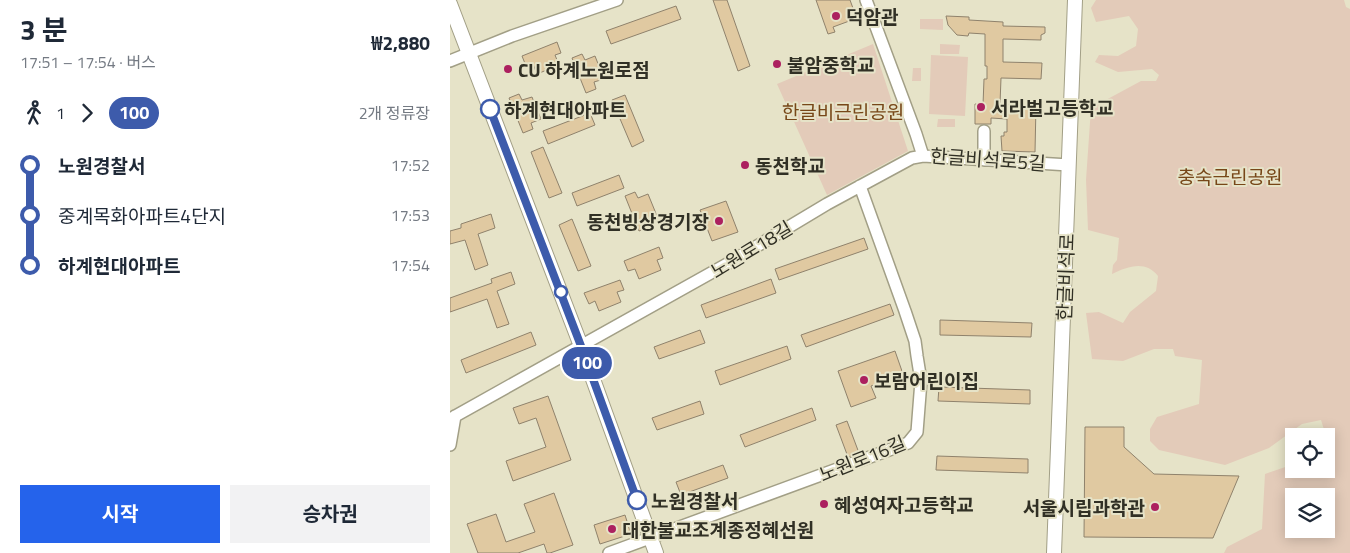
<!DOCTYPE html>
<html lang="ko">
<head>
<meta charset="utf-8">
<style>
	:root { --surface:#fff; --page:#f2f2f3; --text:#1f2937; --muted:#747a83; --accent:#2563eb }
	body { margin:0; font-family:"Titillium Web","Noto Sans KR",sans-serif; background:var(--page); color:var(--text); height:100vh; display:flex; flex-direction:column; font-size:19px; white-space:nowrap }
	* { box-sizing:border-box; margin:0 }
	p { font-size:16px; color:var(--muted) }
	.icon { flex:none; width:28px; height:28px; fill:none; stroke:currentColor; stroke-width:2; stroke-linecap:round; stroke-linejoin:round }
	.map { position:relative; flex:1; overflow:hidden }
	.drawer { display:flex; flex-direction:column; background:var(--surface); width:450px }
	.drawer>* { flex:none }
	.badge { padding:0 10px; border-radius:16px; font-size:18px; line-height:32px }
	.buttons { position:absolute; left:835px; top:428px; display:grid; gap:10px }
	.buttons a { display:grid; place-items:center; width:50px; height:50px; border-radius:0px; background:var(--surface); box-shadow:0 2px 12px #0003; font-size:25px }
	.map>.badge { position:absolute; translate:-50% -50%; box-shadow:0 0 0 2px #fff }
	.legs { display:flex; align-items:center; gap:8px; height:55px; padding:0 20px; font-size:16px }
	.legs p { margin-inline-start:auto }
	.head { display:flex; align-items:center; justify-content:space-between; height:85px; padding:0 20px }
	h1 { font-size:28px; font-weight:700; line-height:38px }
	.cta { display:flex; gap:10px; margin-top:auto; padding:10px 20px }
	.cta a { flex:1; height:58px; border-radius:0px; background:var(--accent); color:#fff; font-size:20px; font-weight:700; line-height:58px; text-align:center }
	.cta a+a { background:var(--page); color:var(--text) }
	ul { padding:0 20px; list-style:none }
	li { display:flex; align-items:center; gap:18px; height:50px; font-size:19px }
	li i { display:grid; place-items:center; width:8px; height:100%; margin:0 6px; background:currentColor }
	li i::after { content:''; width:12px; height:12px; margin:-6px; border:4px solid; border-radius:50%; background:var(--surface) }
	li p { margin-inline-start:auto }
	li:first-child i { background:linear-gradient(#0000 50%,currentColor 0) }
	li:last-child i { background:linear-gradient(currentColor 50%,#0000 0) }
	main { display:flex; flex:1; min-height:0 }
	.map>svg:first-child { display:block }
	.green { fill:#e3cbb9; fill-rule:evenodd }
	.building { fill:#e0c9a1; stroke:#8f826c }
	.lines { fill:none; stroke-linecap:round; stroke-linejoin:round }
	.minor-casing { stroke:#a29f86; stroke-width:14 }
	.major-casing { stroke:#a29f86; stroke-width:16 }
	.minor { stroke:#fff; stroke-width:11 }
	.major { stroke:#fff; stroke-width:14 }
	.line-1-casing { stroke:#fff; stroke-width:11 }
	.line-1 { stroke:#3d5bab; stroke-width:8 }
	.poi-dot { fill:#ac205f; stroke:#e6e3c8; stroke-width:2 }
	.stop-1-dot { fill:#fff; stroke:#3d5bab; stroke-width:2.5 }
	.labels { text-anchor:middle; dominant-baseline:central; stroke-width:4; stroke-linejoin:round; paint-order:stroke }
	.poi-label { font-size:19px; font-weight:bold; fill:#313025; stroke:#e6e3c8; text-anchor:start }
	.stop-label { font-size:19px; font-weight:bold; fill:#313025; stroke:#e6e3c8; text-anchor:start }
	.park-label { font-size:19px; fill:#774718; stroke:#e6e3c8 }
	.street-label { font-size:19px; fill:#313025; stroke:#e6e3c8 }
</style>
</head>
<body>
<main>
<section class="drawer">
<div class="head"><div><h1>3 분</h1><p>17:51 – 17:54 · 버스</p></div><b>₩2,880</b></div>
<div class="legs"><svg class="icon" aria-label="walk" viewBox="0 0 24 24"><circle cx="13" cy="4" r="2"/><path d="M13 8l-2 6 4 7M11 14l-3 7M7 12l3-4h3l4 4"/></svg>1<svg class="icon" aria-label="forward" viewBox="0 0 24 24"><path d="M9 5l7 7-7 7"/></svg><b class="badge" style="background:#3d5bab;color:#fff">100</b><p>2개 정류장</p></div>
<ul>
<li><i style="color:#3d5bab"></i><b>노원경찰서</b><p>17:52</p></li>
<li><i style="color:#3d5bab"></i><span>중계목화아파트4단지</span><p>17:53</p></li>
<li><i style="color:#3d5bab"></i><b>하계현대아파트</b><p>17:54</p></li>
</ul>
<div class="cta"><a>시작</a><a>승차권</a></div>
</section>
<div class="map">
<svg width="900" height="553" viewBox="0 0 900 553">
	<rect width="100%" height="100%" fill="#e6e3c8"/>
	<path class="green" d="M646,0H894L896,7L900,9V553H774L777,547L812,529L815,474L844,464V469H876L877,439L871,420L852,424L819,448L775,465L709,450L700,441V429L707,417L749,404L752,360L725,356L723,349H704L673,361L642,359L636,313L649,312L673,323L680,312L706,291L708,276C696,260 678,266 662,274L663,265L667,260L669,238L638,230L636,180L641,108L691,81H706L709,75L702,69L668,72L645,62L649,55L668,56L686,46L688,29L679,16L646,22L641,8ZM844,496H876V529H844Z
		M470,19H493V30L470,29Z
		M423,44L458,151L377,195L327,84Z
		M490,44L510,45L509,54H490Z
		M481,55L518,57L515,116L479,114Z
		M463,68H471V81H462Z
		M488,119H505V127H487Z"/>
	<path class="building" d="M263,0H277L300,66L288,71Z
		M366,0H400L404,11L399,13L402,20L383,27L385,32L378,34Z
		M226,6L231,19L161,44L156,31Z
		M496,16L519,17V20L553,22V26L595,27V33L591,35V40L553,39V62L592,63L591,79L551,78L550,104L586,105L585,152L552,151L551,136H554V132H557V119L541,118V124H525V104L533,105L534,79H537V66H535V34L519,33L518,36L507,35L498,25Z
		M107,42L111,53L105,55L109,65L87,74L83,64L76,66L72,56Z
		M132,54L135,60L145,56L154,79L144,82L146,89L136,93L122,58Z
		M69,94L72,100L82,97L91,119L81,123L83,129L73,133L59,98Z
		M175,95L194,141L182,147L162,100Z
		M140,113L145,125L98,144L93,131Z
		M93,147L112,193L99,198L81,152Z
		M169,175L174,188L127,206L122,193Z
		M185,192L188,198L198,194L207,216L197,220L199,227L189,231L175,196Z
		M276,201L288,232L262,241L250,210Z
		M41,214L45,228L28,234L38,265L25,270L15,240L0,244V231L11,228V224Z
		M122,219L141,266L128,271L109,225Z
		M414,238L418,249L329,280L325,269Z
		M209,247L213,258L207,260L211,270L189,279L185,269L178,271L174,261Z
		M61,272L65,284L47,291L59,324L47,328L37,299L0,312V298L42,283L41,279Z
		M321,279L326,293L256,318L251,305Z
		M170,280L174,290L167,292L171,302L149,311L145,301L139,304L134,293Z
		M440,304L444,315L356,347L351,335Z
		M490,320L582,323L581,337L490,335Z
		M250,330L255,343L209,359L204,347Z
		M81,332L86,345L16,373L11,360Z
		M337,346L341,359L270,385L265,371Z
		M445,351L453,374L421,386L426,398L401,407L388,371Z
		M489,387L580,390V404L488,401Z
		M98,396L121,460L63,481L56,461L96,447L86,418L69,424L63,408Z
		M250,401L254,414L207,430L202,418Z
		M362,408L366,420L295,447L290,435Z
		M397,421L409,453L398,457L386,425Z
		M635,427H674V447L704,474L789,476L763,538L634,537Z
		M487,456L578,459V473L486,470Z
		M273,465L278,478L231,495L226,482Z
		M104,493L123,545L100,553H97L94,544L68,553H28L17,524L46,514L56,542L85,532L74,504Z
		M175,515L181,534L150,544L144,525Z"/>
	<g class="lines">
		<defs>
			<path id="minor" d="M416,0L466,134L473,156
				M0,61L62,36L167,0
				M534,131V160
				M0,419L277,264L377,204L462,158L473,156L619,165
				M0,445L5,416
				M159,553L458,443L467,432L471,381L467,356L465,341L455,311L410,186"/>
			<path id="major" d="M0,4L131,346L206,553
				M604,553L625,0"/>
		</defs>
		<use href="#minor" class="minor-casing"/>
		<use href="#major" class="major-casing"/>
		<use href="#minor" class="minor"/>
		<use href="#major" class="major"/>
	</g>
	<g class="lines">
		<defs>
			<path id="line-1" d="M40,109L131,346L187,500"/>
		</defs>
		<use href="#line-1" class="line-1-casing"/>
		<use href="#line-1" class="line-1"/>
	</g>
	<g class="poi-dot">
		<circle cx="386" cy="16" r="5"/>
		<circle cx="327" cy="64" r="5"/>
		<circle cx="58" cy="69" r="5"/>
		<circle cx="531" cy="107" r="5"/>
		<circle cx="295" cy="165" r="5"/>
		<circle cx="269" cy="221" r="5"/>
		<circle cx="414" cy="380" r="5"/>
		<circle cx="374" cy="504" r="5"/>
		<circle cx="705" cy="507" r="5"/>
		<circle cx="162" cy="529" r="5"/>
	</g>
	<g class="stop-1-dot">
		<circle cx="40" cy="109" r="9"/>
		<circle cx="111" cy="292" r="6"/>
		<circle cx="187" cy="500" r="9"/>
	</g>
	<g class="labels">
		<g class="poi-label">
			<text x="396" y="16">덕암관</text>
			<text x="337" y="64">불암중학교</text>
			<text x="68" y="69">CU 하계노원로점</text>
			<text x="541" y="107">서라벌고등학교</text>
			<text x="305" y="165">동천학교</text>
			<text x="259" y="221" text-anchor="end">동천빙상경기장</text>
			<text x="424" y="380">보람어린이집</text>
			<text x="384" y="504">혜성여자고등학교</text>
			<text x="695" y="507" text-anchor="end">서울시립과학관</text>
			<text x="172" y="529">대한불교조계종정혜선원</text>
		</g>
		<g class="stop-label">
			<text x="54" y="109">하계현대아파트</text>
			<text x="201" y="500">노원경찰서</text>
		</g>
		<g class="park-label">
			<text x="393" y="111">한글비근린공원</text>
			<text x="780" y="176">충숙근린공원</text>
		</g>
		<g class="street-label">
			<text transform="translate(538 159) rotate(4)">한글비석로5길</text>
			<text transform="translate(301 249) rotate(-31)">노원로18길</text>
			<text transform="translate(615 277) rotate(-88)">한글비석로</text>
			<text transform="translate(412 458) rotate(-22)">노원로16길</text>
		</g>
	</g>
</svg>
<div class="buttons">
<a><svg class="icon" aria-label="locate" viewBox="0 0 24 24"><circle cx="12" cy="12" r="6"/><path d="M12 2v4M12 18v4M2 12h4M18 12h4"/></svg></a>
<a><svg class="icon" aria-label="layers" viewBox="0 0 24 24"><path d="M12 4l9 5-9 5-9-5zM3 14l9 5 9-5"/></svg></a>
</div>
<b class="badge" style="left:137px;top:363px;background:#3d5bab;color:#fff">100</b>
</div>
</main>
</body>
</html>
